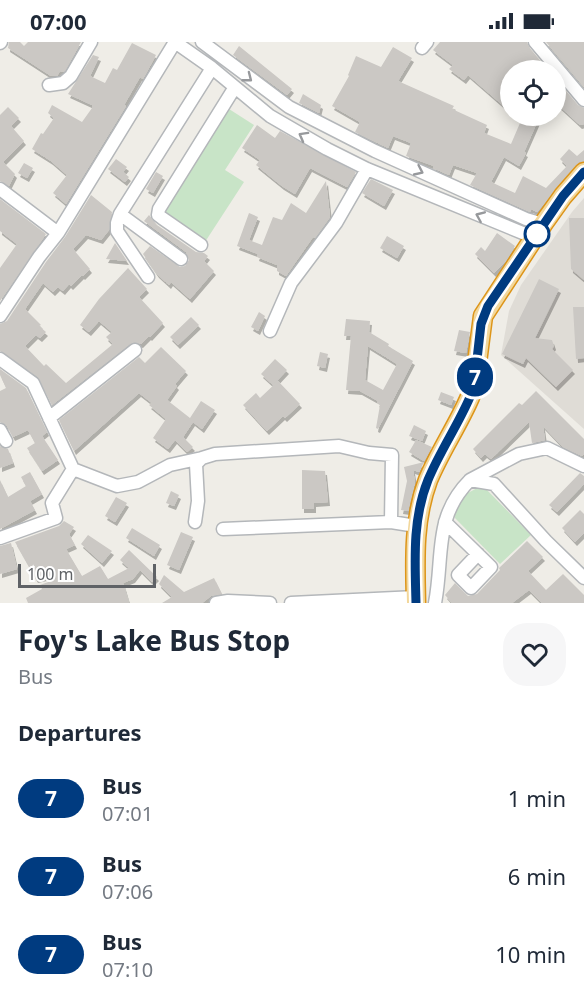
<!DOCTYPE html>
<html lang="en">
<head>
<meta charset="utf-8">
<style>
	:root { --surface:#fff; --page:#f6f6f7; --text:#1f2937; --muted:#747a83 }
	body { margin:0; font-family:"Noto Sans",sans-serif; background:var(--page); color:var(--text); height:100vh; display:flex; flex-direction:column; font-size:22px; white-space:nowrap }
	* { box-sizing:border-box; margin:0 }
	p { font-size:20px; color:var(--muted) }
	.icon { flex:none; width:33px; height:33px; fill:none; stroke:currentColor; stroke-width:2; stroke-linecap:round; stroke-linejoin:round }
	.map { position:relative; height:561px; overflow:hidden }
	.drawer { display:flex; flex-direction:column; background:var(--surface); flex:1 }
	.drawer>* { flex:none }
	.badge { padding:0 12px; border-radius:20px; font-size:21px; line-height:39px }
	.controls { position:absolute; left:500px; top:18px; display:grid; gap:12px }
	.controls a { display:grid; place-items:center; width:66px; height:66px; border-radius:50%; background:var(--surface); box-shadow:0 3px 15px #0003; font-size:30px }
	.scale { position:absolute; left:18px; bottom:15px; width:138px; box-sizing:border-box; padding-left:6px; border:3px solid #5f6266; border-top:0; font-size:16px; line-height:21px; white-space:nowrap; color:#5f6266; -webkit-text-stroke:4px #fff; paint-order:stroke }
	.map>.badge { position:absolute; translate:-50% -50%; box-shadow:0 0 0 3px #fff }
	h2 { padding:0 18px; font-size:22px; line-height:54px }
	.round { display:grid; place-items:center; flex:none; width:63px; height:63px; border-radius:24px; background:var(--page) }
	.head { display:flex; align-items:center; justify-content:space-between; height:102px; padding:0 18px }
	h1 { font-size:28px; font-weight:700; line-height:45px }
	ul { padding:0; list-style:none }
	li { display:flex; align-items:center; gap:18px; height:78px; padding:0 18px }
	li div { flex:1 }
	li b { display:block; font-size:22px }
	li em { font-style:normal }
	li .badge { min-width:66px; font-weight:700; text-align:center }
	.status { display:flex; justify-content:space-between; align-items:center; height:42px; padding:0 30px; background:var(--surface); direction:ltr }
	.status svg { height:16px; fill:currentColor }
	.map>svg:first-child { display:block }
	.education { fill:#dfdcd6 }
	.green { fill:#c8e4c7 }
	.building { fill:#cbc8c4; fill-rule:evenodd; filter:url(#shadow) }
	.lines { fill:none; stroke-linecap:round; stroke-linejoin:round }
	.minor-casing { stroke:#b4b7ba; stroke-width:15 }
	.highway-casing { stroke:#dd9519; stroke-width:21 }
	.minor { stroke:#fff; stroke-width:12 }
	.highway { stroke:#f2d79b; stroke-width:18 }
	.oneway { stroke:#97999c }
	.line-casing { stroke:#fff; stroke-width:14 }
	.line { stroke:#003b80; stroke-width:9 }
	.stop-dot { fill:#fff; stroke:#003b80; stroke-width:3 }
</style>
</head>
<body>
<div class="status"><b>07:00</b><svg viewBox="0 0 49 12"><path d="M0 12V9h3v3zM5 12V6h3v6zM10 12V3h3v9zM15 12V0h3v12zM26 1h20v11H26zM47 4h2v5h-2z"/></svg></div>
<div class="map">
<svg width="584" height="561" viewBox="0 0 584 561">
	<defs>
		<filter id="shadow"><feDropShadow dx="2" dy="4" stdDeviation="0" flood-color="#0004"/></filter>
	</defs>
	<rect width="100%" height="100%" fill="#efede7"/>
	<path class="education" d="M584,156V387L501,313L509,269L521,243L572,170Z"/>
	<path class="green" d="M229,67L254,83L225,128L244,140L205,200L161,172Z
		M481,444L486,447L531,493L500,522L455,476L453,470L464,453Z"/>
	<path class="building" d="M9,0H20L24,4L28,0H81L65,29L63,30L60,29L57,34H51L8,6Z
		M440,0H527L529,5L548,28H510V60L506,66L468,33L464,38L449,27L453,23L433,8Z
		M546,0H584V45Z
		M132,1L156,13L143,37L140,35L124,63L126,64L66,162L53,151L67,133L51,119L32,107L41,91L43,92L54,76L48,71L52,63L82,80L92,66V63L68,52L93,13L99,15L90,34L105,41L113,26L117,28Z
		M239,4L292,47L287,53L233,13Z
		M393,5L412,16L398,39L454,64L452,67L487,83L484,91L511,102L523,74H533L539,76L524,110L526,111L519,124L504,115L491,140L515,151L523,134L546,146L567,124L560,117L569,107L577,114L584,108V119L576,123L537,170L531,167L530,170L470,143L477,131L453,123L449,133L433,126L434,124L406,114L411,101L393,94L388,106L355,90L360,80L332,64L349,34L348,33L356,14L381,25Z
		M555,36L578,63L584,66V82L580,83L555,60Z
		M303,52L321,63L319,71L299,61Z
		M8,65L19,76L11,84L24,99L3,120L15,132L9,144L0,139V73Z
		M257,83L275,96L280,89L356,130L347,145L310,126L295,152L282,144L256,123L260,118L242,106Z
		M116,117L127,125L123,130L129,135L125,140L108,127Z
		M24,121L33,126L27,136L18,131Z
		M156,130L163,134L153,151L146,147Z
		M371,137L393,148L384,164L362,151Z
		M326,139L330,175L315,196L313,195L286,234L277,229V223L257,215L258,212L237,204L249,171L258,175L249,198L262,203L273,175L282,178L291,161L306,171Z
		M91,153L112,170L109,188L101,198L86,193L73,207L90,227L83,234L82,233L71,244L69,242L63,249L58,245L53,250L43,241L25,267L41,283L39,284L46,290L40,296L36,293L25,304L44,324L46,322L66,341L113,302L106,295L112,290L99,279L89,290L80,283L99,257L128,226L147,247L139,255L163,281L150,295L149,294L141,302L134,300L130,302L52,363L38,335L0,309V282L7,279L46,220L65,195Z
		M0,157L46,192L0,259V226L17,202L0,189Z
		M149,173L157,183L196,210L204,211L208,214L204,219L214,229L190,257L171,240L169,243L157,232L143,212L150,204L180,225L185,224L189,218L186,210L144,179Z
		M569,176H584V238L571,227Z
		M497,191L515,204L505,220L494,231L475,212L481,205L485,209Z
		M387,194L404,204L397,216L380,206Z
		M115,201L127,219L106,217Z
		M539,237L559,247L535,296L552,298L554,304L552,307L573,328L556,345L526,316L523,322L502,312Z
		M573,265H584V316L576,317Z
		M259,270L265,274L258,289L251,285Z
		M191,275L199,283L178,303L170,295Z
		M346,277L370,279L369,290L389,302L388,304L413,319L378,387L376,386L380,363L377,361L378,359L360,349L346,348L351,294H344ZM368,304L397,322L383,348L365,338Z
		M459,288L470,290L466,311L454,309Z
		M161,305L186,329L175,342L177,344L167,358L190,376L201,359L215,368L202,387L193,380L183,395L193,405L187,410L175,398L168,407L153,396L166,377L149,363L152,361L139,351L74,409L59,378L139,315L145,321Z
		M320,310L328,312L325,326L317,324Z
		M275,317L287,328L273,343L261,332Z
		M0,327L26,346L47,390L42,394L58,418L42,429L27,406L35,401L28,388L13,395L7,384L0,380V349L6,346L0,333Z
		M278,339L300,362L285,376L283,374L267,389L243,363L256,351L260,356Z
		M536,349L584,397V412L582,414L563,405L543,384L545,398L532,401L529,380L491,417L485,412L481,416L473,407L519,361L522,363Z
		M441,350L454,355L451,363L438,358Z
		M414,383L426,389L422,399L409,394Z
		M416,398L432,405L424,419L409,410Z
		M0,404L8,407L13,421L0,426Z
		M424,420L419,430L413,428L415,440L408,469L401,468L407,439L404,425Z
		M302,428L325,429L328,460L314,461V467H302Z
		M30,430L42,452L30,459L35,468L0,487V438L8,455L26,444L21,435Z
		M580,431L584,434V442L557,470L549,463Z
		M171,449L179,453L174,464L166,461Z
		M116,455L127,461L115,480L105,474Z
		M580,468L584,472V491L575,500L562,486Z
		M64,479L74,485L69,492L75,503L66,507L82,534L100,524L108,537L129,526L120,518L129,508L157,535L152,540L140,528L133,537L123,541L129,561H28L26,556L42,547L40,543L51,539L49,534L36,537L15,500L59,484Z
		M132,486L160,503L154,514L126,496Z
		M181,490L193,495L179,528L167,523Z
		M88,493L112,509L102,521L81,502Z
		M527,499L543,515L528,529L546,548L563,532L584,553V561H542L529,548L512,561H452L445,553L455,541L468,554L477,552L500,528L499,526Z
		M11,501L17,527L0,532V504Z
		M164,533L184,550L214,536L222,552L211,554L202,561H162L172,555L159,542Z"/>
	<g class="lines">
		<defs>
			<path id="minor" d="M175,0L212,26L270,74L327,107L367,127L535,196
				M202,0L289,65L375,109L526,177L543,182
				M535,0L584,58
				M0,1L1,0
				M422,6L427,0
				M49,43L63,41L71,34L91,0
				M0,147L58,191L39,215L0,274
				M120,172L181,217
				M58,191L175,0
				M201,203L162,176L158,173L159,167L235,45
				M148,235L117,189V181L120,172L212,26
				M270,289L291,241L336,181L367,127
				M0,317L33,341L73,427L52,461L56,476L0,496
				M49,376L135,308
				M0,388L6,399
				M73,427L117,444L138,440L170,423L202,416
				M470,438L519,412L547,406L584,424
				M195,480L198,459L196,422L202,416L215,412L339,404L369,411L392,413L391,480
				M445,480L491,525L471,546L458,533L478,512
				M223,487L391,480L416,484
				M216,561L228,559L270,561
				M291,561L416,555
				M435,561C444,514 433,475 470,438L494,442L546,499L584,536"/>
			<path id="highway" d="M416,561C415,519 413,478 428,438C440,409 458,383 470,355L474,344L483,274L543,182L563,154L584,130"/>
		</defs>
		<use href="#minor" class="minor-casing"/>
		<use href="#highway" class="highway-casing"/>
		<use href="#minor" class="minor"/>
		<use href="#highway" class="highway"/>
	</g>
	<defs><path id="oneway-chevron" d="M-2-3.5L2.5 0L-2 3.5" fill="none" stroke-width="1.6" stroke-linecap="round" stroke-linejoin="round" transform="scale(1.5)"/></defs>
	<g class="oneway">
		<use href="#oneway-chevron" transform="translate(248 36) rotate(38)"/>
		<use href="#oneway-chevron" transform="translate(303 94) rotate(-151)"/>
		<use href="#oneway-chevron" transform="translate(419 129) rotate(25)"/>
		<use href="#oneway-chevron" transform="translate(480 174) rotate(-157)"/>
	</g>
	<g class="lines">
		<defs>
			<path id="line" d="M416,561C415,519 412,478 428,438C440,409 458,383 470,355L474,344L481,282L488,264L563,154L584,130"/>
		</defs>
		<use href="#line" class="line-casing"/>
		<use href="#line" class="line"/>
	</g>
	<circle class="stop-dot" cx="537" cy="192" r="12"/>
</svg>
<div class="controls">
<a><svg class="icon" aria-label="locate" viewBox="0 0 24 24"><circle cx="12" cy="12" r="6"/><path d="M12 2v4M12 18v4M2 12h4M18 12h4"/></svg></a>
</div>
<div class="scale">100 m</div>
<b class="badge" style="left:475px;top:335px;background:#003b80;color:#fff">7</b>
</div>
<section class="drawer">
<div class="head"><div><h1>Foy's Lake Bus Stop</h1><p>Bus</p></div><a class="round"><svg class="icon" aria-label="heart" viewBox="0 0 24 24"><path d="M12 20l-8-8c-3-5 5-10 8-4 3-6 11-1 8 4z"/></svg></a></div>
<h2>Departures</h2>
<ul>
<li><span class="badge" style="background:#003b80;color:#fff">7</span><div><b>Bus</b><p>07:01</p></div><em>1 min</em></li>
<li><span class="badge" style="background:#003b80;color:#fff">7</span><div><b>Bus</b><p>07:06</p></div><em>6 min</em></li>
<li><span class="badge" style="background:#003b80;color:#fff">7</span><div><b>Bus</b><p>07:10</p></div><em>10 min</em></li>
</ul>
</section>
</body>
</html>
